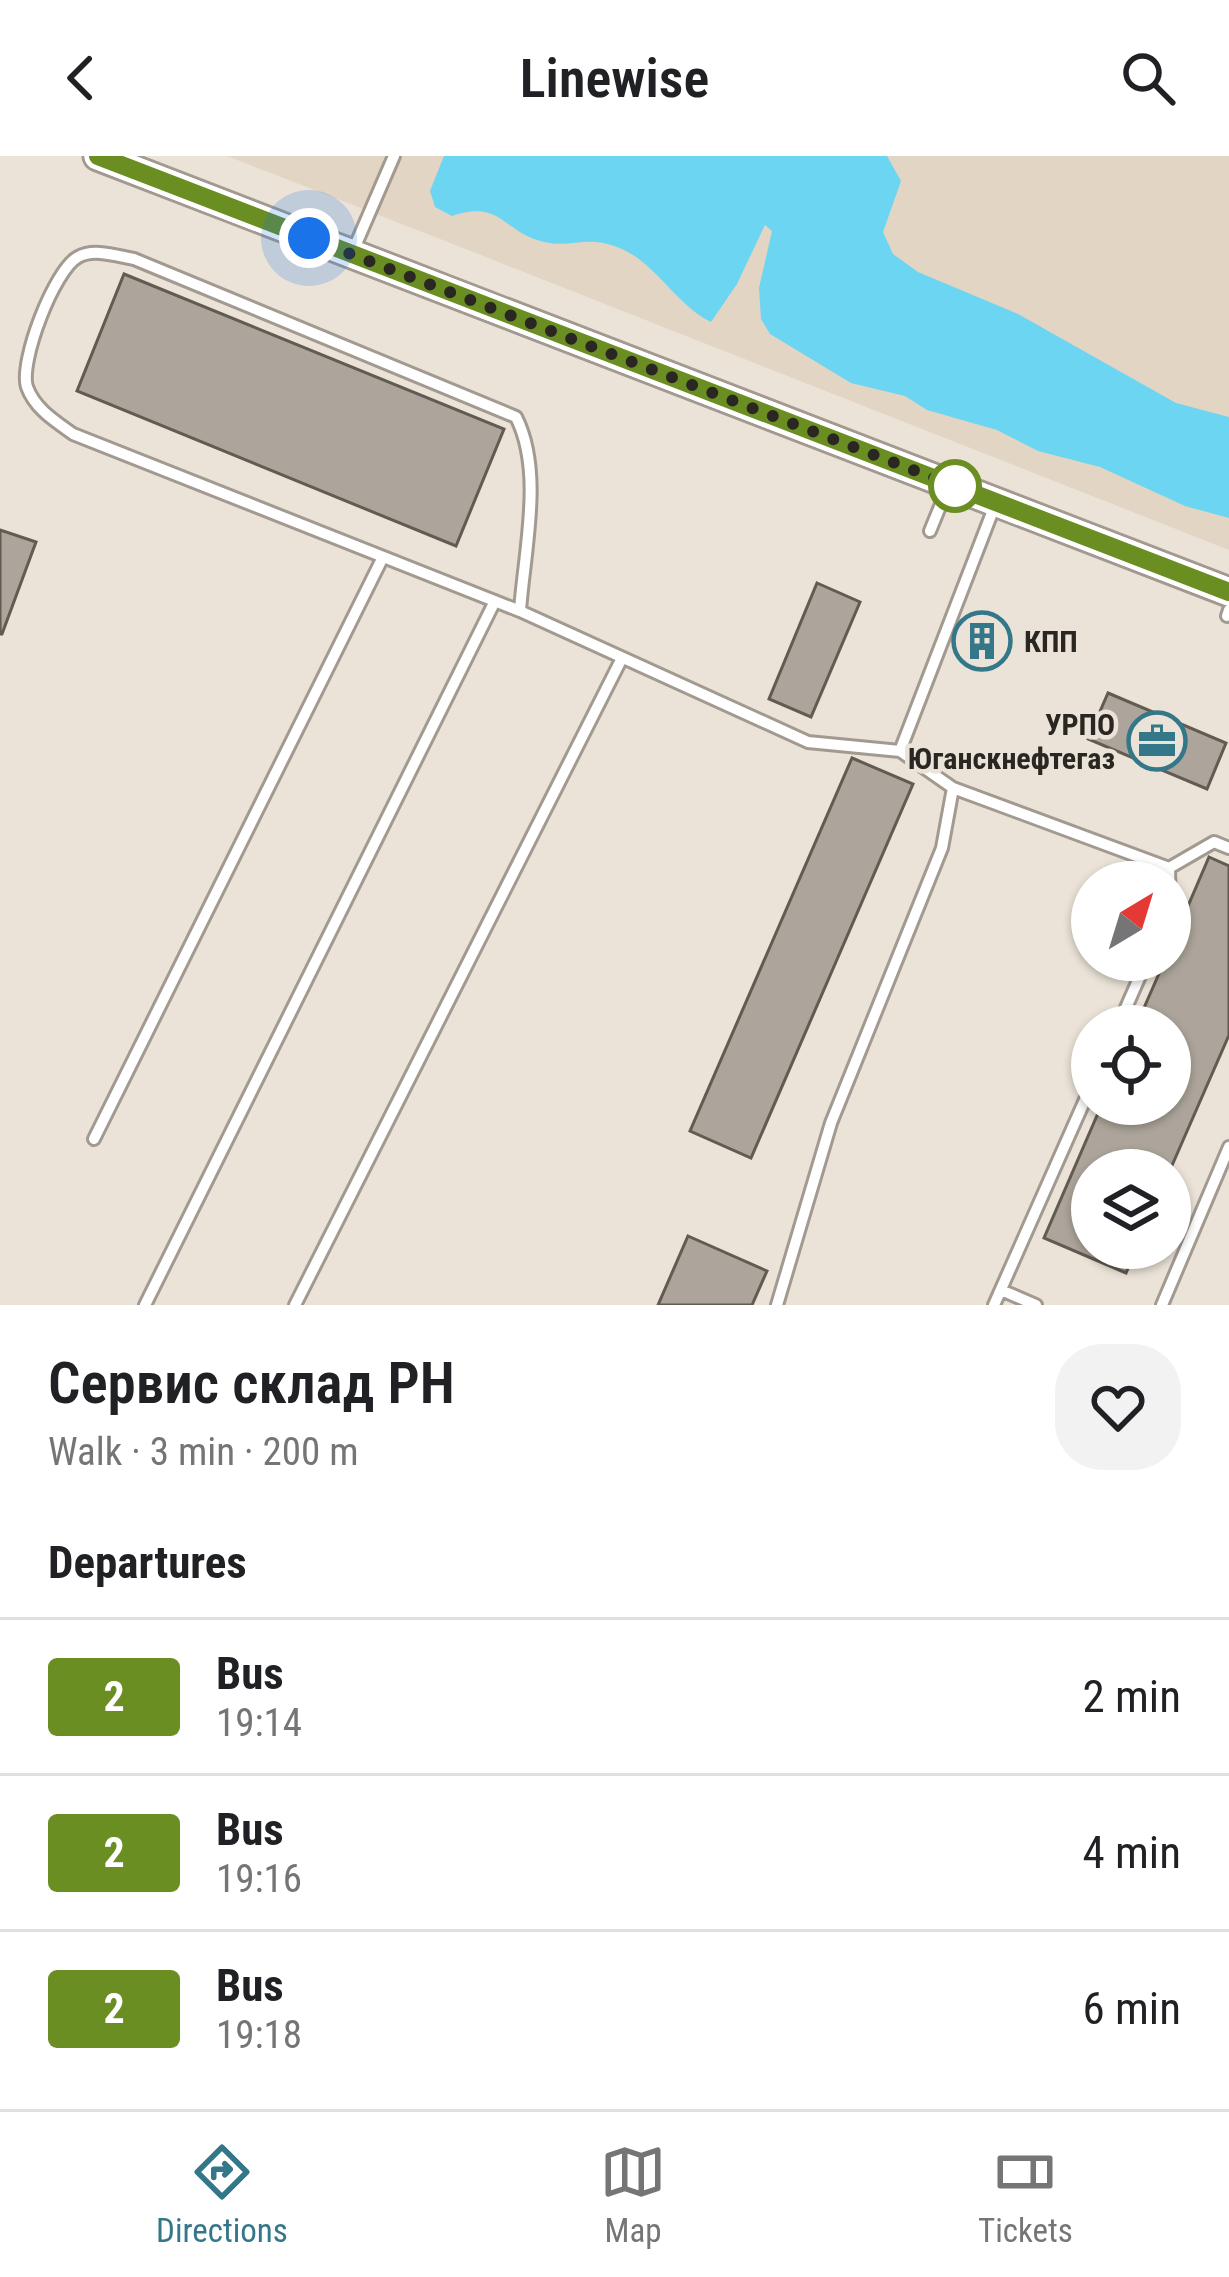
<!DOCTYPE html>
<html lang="en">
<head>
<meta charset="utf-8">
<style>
	:root { --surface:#fff; --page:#f2f2f2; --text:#202124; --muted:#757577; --line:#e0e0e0; --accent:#347788 }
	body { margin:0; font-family:"Roboto Condensed",sans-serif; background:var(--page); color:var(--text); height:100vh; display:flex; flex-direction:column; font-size:45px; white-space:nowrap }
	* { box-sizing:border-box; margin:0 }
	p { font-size:39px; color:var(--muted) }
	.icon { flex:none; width:66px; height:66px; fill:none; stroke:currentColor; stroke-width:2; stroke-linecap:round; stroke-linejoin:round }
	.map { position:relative; height:1149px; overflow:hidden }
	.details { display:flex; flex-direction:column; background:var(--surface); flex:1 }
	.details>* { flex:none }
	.badge { padding:0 24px; border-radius:9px; font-size:42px; line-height:78px }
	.needle { width:78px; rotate:38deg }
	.fabs { position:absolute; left:1071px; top:705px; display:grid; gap:24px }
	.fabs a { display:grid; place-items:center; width:120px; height:120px; border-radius:50%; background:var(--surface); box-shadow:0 3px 9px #0004; font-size:60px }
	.you { position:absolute; width:60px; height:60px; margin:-30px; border:9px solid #fff; border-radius:50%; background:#1a73e8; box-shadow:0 0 0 18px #1a73e833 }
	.map>.badge { position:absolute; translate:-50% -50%; box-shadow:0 0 0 6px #fff }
	h2 { padding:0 48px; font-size:45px; line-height:108px }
	.round { display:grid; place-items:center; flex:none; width:126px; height:126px; border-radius:48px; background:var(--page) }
	.overview { display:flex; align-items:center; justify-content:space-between; height:204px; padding:0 48px }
	h1 { font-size:57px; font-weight:600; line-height:90px }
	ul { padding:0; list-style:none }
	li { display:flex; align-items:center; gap:36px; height:156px; padding:0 48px; border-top:3px solid var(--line) }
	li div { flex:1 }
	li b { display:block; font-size:45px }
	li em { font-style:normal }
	li .badge { min-width:132px; font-weight:700; text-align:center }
	header { display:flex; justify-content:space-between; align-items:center; height:156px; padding:0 48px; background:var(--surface); font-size:54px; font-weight:600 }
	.tabs { display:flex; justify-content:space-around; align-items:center; height:168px; border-top:3px solid var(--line); background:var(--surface); font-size:33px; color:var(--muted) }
	.tabs a { display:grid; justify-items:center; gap:6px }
	.tabs .active { color:var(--accent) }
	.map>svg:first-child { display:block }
	.built { fill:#e2d5c4 }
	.water { fill:#6cd5f1 }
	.building { fill:#ada59b; stroke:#625b52; stroke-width:3 }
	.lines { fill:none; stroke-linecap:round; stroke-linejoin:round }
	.service-casing { stroke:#a29a90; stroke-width:16 }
	.tertiary-casing { stroke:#a29a90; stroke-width:33 }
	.service { stroke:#fff; stroke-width:10 }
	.tertiary { stroke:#fff; stroke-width:27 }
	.line-casing { stroke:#fff; stroke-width:27 }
	.line { stroke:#6b8e23; stroke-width:18 }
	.walk { stroke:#2a2723; stroke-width:12; stroke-dasharray:0 21.6 }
	.stop-dot { fill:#fff; stroke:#6b8e23; stroke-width:6 }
	.labels { text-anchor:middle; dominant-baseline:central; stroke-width:9; stroke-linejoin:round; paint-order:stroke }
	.poi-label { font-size:30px; font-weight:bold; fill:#2a2723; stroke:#ebe3d8; text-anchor:start }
</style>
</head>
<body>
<header><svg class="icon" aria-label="back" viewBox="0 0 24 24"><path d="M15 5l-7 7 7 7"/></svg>Linewise<svg class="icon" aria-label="search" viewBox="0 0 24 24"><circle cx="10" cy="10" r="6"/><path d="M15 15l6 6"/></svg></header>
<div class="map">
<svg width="1229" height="1149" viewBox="0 0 1229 1149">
	<rect width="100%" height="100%" fill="#ebe3d8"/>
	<path class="built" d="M227,0H1229V394L435,81Z"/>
	<path class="water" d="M444,0H887L901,25L883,76L893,98L918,116L1018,158L1176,247L1229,261V362L1185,350L1100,311L1038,295L997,274L927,254L905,240L851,227L770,178L761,163L759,132L772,75L765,69L737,128L711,166C678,150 659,112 626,95C589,76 574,93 544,86C502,76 502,43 452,60L435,51L430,35Z"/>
	<path class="building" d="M124,118L504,273L456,390L77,235Z
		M0,374L36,386L2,478H0Z
		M817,427L860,446L811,561L769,543Z
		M971,467L1002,480L993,503L962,490Z
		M1108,537L1226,587L1207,633L1088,583Z
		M852,602L913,628L751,1002L690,975Z
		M1209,701L1229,710V879L1170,1014H1092V1092H1137L1126,1117L1044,1082L1102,948H1170V870H1136L1165,804H1170V792Z
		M688,1080L767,1115L752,1149H658Z"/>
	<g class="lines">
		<defs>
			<path id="service" d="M353,95L394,0
				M930,375L948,331
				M520,455C524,396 544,316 516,261L134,103C117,100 94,92 78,101C54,114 19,206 27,231C35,253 55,265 73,278L520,455L808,586L900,595L995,349
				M1227,460L1229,454
				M953,632L1169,712L1214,686L1229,692
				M1169,712L1170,751
				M1118,870L1147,804
				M94,983L383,401
				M1001,1134L1036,1149
				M145,1149L495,445
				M295,1149L622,502
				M777,1149L831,967L942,692L953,632L900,595
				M994,1149L1092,928
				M1162,1149L1229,991"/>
			<path id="tertiary" d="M98,0L1229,436"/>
		</defs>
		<use href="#service" class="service-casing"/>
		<use href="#tertiary" class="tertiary-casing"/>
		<use href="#service" class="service"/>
		<use href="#tertiary" class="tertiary"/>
	</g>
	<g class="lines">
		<defs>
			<path id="line" d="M98,0L1229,436"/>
		</defs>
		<use href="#line" class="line-casing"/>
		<use href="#line" class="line"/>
		<path class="walk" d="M309,82L955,330"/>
	</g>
	<defs>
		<symbol id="building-ring" viewBox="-11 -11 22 22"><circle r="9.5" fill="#ebe3d8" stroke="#347788" stroke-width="1.5"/><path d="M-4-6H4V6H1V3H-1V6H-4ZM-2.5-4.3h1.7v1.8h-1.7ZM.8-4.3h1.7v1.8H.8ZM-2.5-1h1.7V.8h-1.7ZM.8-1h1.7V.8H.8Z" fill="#347788"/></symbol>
		<symbol id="office-ring" viewBox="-11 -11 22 22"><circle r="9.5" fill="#ebe3d8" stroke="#347788" stroke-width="1.5"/><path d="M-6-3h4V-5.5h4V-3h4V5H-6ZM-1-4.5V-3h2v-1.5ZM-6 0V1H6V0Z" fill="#347788"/></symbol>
	</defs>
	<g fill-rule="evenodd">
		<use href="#building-ring" x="949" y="452" width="66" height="66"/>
		<use href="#office-ring" x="1124" y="552" width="66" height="66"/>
	</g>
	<circle class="stop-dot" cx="955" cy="330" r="24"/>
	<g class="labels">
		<g class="poi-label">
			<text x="1024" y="485">КПП</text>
			<text x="1115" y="568" text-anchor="end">УРПО<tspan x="1115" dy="34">Юганскнефтегаз</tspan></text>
		</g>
	</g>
</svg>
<div class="fabs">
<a><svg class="needle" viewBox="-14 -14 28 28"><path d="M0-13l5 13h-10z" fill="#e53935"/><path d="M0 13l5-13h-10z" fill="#757577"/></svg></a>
<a><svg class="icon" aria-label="locate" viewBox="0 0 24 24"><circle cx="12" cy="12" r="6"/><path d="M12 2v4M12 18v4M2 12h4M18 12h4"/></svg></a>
<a><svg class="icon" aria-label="layers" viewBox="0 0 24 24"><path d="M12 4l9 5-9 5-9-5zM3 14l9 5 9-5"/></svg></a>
</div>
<div class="you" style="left:309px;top:82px"></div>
</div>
<section class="details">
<div class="overview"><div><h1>Сервис склад РН</h1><p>Walk · 3 min · 200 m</p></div><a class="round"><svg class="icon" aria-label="heart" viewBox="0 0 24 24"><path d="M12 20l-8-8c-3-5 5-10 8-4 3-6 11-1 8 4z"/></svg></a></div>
<h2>Departures</h2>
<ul>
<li><span class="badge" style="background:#6b8e23;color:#fff">2</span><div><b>Bus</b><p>19:14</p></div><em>2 min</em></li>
<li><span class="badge" style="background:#6b8e23;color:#fff">2</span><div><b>Bus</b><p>19:16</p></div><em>4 min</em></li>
<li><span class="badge" style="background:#6b8e23;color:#fff">2</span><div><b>Bus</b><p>19:18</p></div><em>6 min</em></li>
</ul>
</section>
<nav class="tabs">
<a class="active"><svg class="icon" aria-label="directions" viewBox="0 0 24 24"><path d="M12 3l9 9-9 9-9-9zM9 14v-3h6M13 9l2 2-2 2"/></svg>Directions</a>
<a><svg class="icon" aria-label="map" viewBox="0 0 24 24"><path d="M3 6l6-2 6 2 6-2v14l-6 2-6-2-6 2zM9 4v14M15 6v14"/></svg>Map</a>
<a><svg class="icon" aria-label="tickets" viewBox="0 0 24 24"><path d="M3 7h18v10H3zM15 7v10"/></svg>Tickets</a>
</nav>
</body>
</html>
